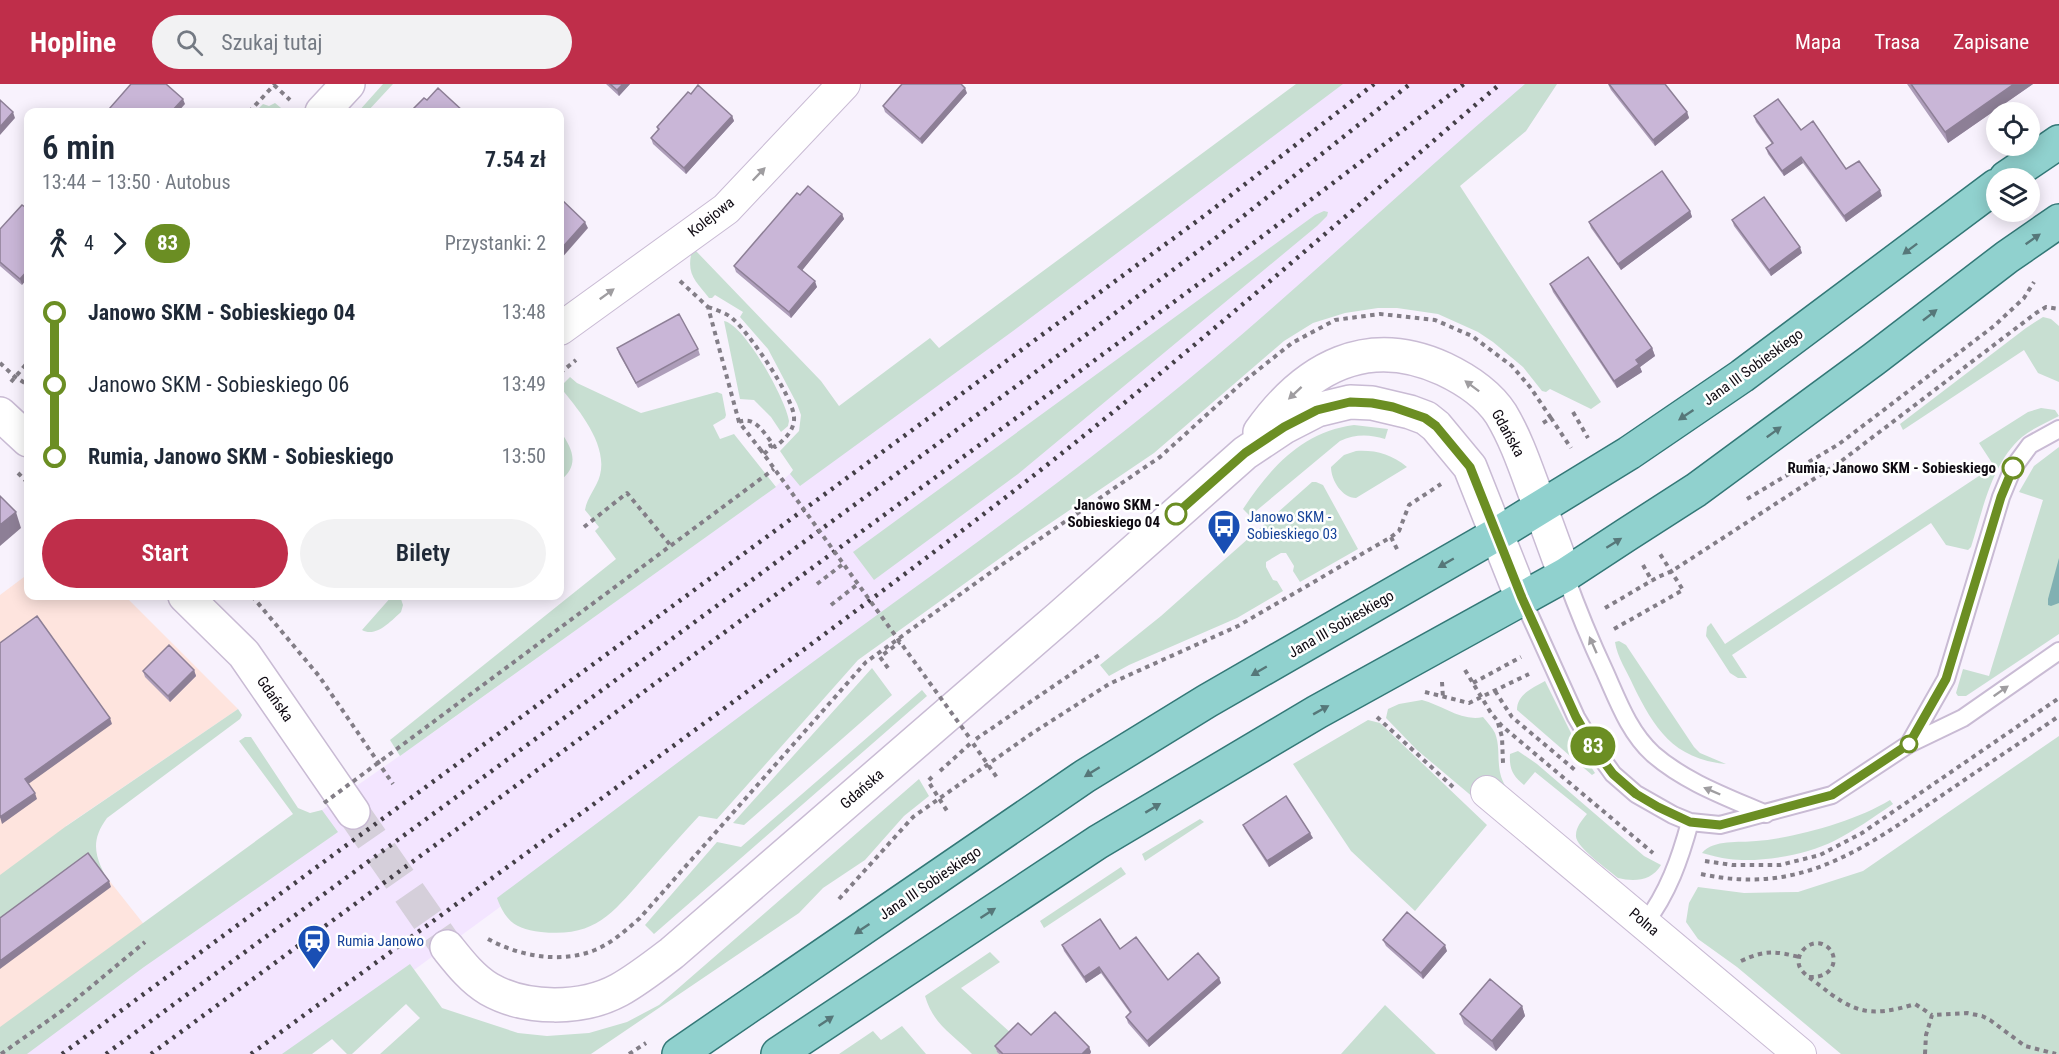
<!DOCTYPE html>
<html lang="pl">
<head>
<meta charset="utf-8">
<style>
	:root { --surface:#fff; --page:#f2f2f3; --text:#1f2937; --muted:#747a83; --accent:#bf2e4a }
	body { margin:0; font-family:"Roboto Condensed",sans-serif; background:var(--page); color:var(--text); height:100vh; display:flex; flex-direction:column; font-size:22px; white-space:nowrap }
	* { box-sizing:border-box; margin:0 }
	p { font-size:20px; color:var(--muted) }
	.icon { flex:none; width:33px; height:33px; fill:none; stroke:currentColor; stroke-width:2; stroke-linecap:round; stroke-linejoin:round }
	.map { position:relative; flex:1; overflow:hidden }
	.side { position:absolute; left:24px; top:24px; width:540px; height:492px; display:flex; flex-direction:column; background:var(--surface); border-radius:12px; box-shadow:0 3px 15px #0003 }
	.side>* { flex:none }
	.badge { padding:0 12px; border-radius:20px; font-size:21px; line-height:39px }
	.tools { position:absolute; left:1986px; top:18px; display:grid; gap:12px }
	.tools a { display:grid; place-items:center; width:54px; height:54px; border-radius:50%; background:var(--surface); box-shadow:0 3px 15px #0003; font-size:30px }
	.map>.badge { position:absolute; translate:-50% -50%; box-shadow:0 0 0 3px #fff }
	.legs { display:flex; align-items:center; gap:9px; height:66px; padding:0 18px; font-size:20px }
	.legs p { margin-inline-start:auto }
	.summary { display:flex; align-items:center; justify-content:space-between; height:102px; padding:0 18px }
	h1 { font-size:33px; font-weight:600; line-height:45px }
	.action { display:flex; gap:12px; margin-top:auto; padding:12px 18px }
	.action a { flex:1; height:69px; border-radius:36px; background:var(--accent); color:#fff; font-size:24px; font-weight:600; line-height:69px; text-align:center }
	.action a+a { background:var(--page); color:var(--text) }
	ul { padding:0 18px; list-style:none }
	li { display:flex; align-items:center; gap:21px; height:72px; font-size:22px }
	li i { display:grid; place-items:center; width:9px; height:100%; margin:0 8px; background:currentColor }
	li i::after { content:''; width:15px; height:15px; margin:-8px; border:4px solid; border-radius:50%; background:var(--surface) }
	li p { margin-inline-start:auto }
	li:first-child i { background:linear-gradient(#0000 50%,currentColor 0) }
	li:last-child i { background:linear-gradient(currentColor 50%,#0000 0) }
	header { display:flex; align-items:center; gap:36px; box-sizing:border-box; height:84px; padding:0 30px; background:var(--accent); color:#fff }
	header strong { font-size:28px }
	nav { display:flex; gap:33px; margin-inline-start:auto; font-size:21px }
	.search { width:420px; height:54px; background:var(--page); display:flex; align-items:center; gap:15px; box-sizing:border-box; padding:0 21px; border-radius:33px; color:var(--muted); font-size:22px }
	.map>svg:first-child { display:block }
	.built { fill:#f3e5ff }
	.industrial { fill:#fee4de }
	.green { fill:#c8dfd2 }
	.water { fill:#81b0b2 }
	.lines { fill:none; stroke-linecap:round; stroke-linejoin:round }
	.secondary-tunnel { stroke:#d5cfda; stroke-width:33; stroke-dasharray:33 16; stroke-linecap:butt }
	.lane-casing { stroke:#c9bbd4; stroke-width:20 }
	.street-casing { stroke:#c9bbd4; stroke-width:34 }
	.secondary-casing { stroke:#c9bbd4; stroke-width:36 }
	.primary-casing { stroke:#337877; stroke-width:36 }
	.path { stroke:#837e87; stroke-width:4; stroke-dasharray:4.5 4.5; stroke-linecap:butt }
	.lane { stroke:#fff; stroke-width:16 }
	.street { stroke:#fff; stroke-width:32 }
	.secondary { stroke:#fff; stroke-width:33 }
	.primary { stroke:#90d1ce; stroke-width:33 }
	.rail { stroke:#433e46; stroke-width:4.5; stroke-dasharray:3 6; stroke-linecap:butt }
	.path-bridge { stroke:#837e87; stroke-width:4; stroke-dasharray:4.5 4.5; stroke-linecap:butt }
	.wall { fill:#ad9db9 }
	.shaded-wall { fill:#8d7f96 }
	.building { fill:#c9b6d7; stroke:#8d7f96; stroke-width:1.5 }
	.oneway { fill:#9f9da0 }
	.oneway2 { fill:#567779 }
	.line-1-casing { stroke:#fff; stroke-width:14 }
	.line-1 { stroke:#6b8e23; stroke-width:9 }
	.stop-1-dot { fill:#fff; stroke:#6b8e23; stroke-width:3 }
	.labels { text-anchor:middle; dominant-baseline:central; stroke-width:5; stroke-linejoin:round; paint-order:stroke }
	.street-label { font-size:15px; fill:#0f0a12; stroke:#fff }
	.stop-label { font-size:15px; font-weight:bold; fill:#0f0a12; stroke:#fff; text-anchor:end }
	.transit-label { font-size:15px; fill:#164399; stroke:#fff; text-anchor:start }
</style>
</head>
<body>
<header>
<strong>Hopline</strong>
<div class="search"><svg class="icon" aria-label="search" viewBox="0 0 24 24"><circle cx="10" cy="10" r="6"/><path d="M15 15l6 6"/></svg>Szukaj tutaj</div>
<nav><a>Mapa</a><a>Trasa</a><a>Zapisane</a></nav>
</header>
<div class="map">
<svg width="2059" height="970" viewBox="0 0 2059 970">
	<rect width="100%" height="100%" fill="#f8f2fd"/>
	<path class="built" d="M1298,0H1557L1525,48L521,812L500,823L414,886L398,909L311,970H0V951L438,645L774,404L793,387L820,352Z"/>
	<path class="industrial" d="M28,490V512H125L238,625L66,742L146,843L0,951V511Z"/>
	<path class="green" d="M383,0H393L367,28H358Z
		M1296,0H1343L1013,247L800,402L790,390L793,386L780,367L799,347L801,331L797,320L768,265L740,233L743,228L715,211L712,214H709C697,198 687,192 691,171L696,167L821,297L839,322L930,254L939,264Z
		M1525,0H1557L1526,47L1460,102L1601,318L1591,325L1550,305L1546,308L1542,307L1523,283L1493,258L1478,248L1438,230L1397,224H1378L1345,229L1313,239L1284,257L1154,369L1021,459L858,576L717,735L699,732C681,751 664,771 647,790C613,828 597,854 541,848C516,845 506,838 497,814C615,726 732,637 851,550C954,475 1058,401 1157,321C1284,219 1401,106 1525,0Z
		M275,19L286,28H255L263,20L269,22Z
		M1324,127L1328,128L1327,132L1317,142L1018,390L874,496L853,468L1315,131Z
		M2043,233L2051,235L2059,242V298L2038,289L2024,266L1903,346L1900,340L2026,244Z
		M724,237C745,241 786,316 789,337L788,342L781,348L771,333L754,316L740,315Z
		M570,293L577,299L641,329L717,308L722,310L726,331L725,334L713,341L720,355L734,350L776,403L400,672L390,656L616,475L595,447L599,443L585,426C587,413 597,403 600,391C608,360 578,325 560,303Z
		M2041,324L2055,326L2059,332C2046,339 2033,344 2022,353C1991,380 1983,426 1971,463L1968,466L1946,461L1931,439L1732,571L1747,594H1738L1730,589L1706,552L1707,543L1711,539L1725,560L1994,382L1979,359L2028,328Z
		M1354,341L1388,345L1385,355C1369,350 1355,350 1340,357L1250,432L1243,425C1271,383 1302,348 1354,341Z
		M560,347C573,365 580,381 560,397Z
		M2059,363V550L1966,612H1958L1956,609L1963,585L1989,592L2043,416L2019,408L2034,382Z
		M1356,367C1376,366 1391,370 1407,383L1356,414C1342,414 1331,396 1331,383L1344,371Z
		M1312,398H1316L1323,401L1358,465L1300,498L1293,487L1294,482L1286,469H1281L1266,478V483L1273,496L1277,497L1283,507L1237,534L1129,581L1109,592L1100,581L1161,532Z
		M392,512H400L403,521L401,528C391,537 376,554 362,546Z
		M1619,557L1626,561L1694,663L1700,669L1726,680C1673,675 1654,644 1633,601C1627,587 1617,573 1615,558Z
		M872,584L892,611L744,741L733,739Z
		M1545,597L1578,663L1595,689L1592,691L1517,626C1517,610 1533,604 1545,597Z
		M922,606L927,612L654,850L645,841L717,758L741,763Z
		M1422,616C1442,621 1462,638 1483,633C1487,638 1492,643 1495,649C1502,667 1494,684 1506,703L1504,705L1474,714L1417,666L1386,634L1388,625L1399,620Z
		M238,625L242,631L240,635L107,734C87,761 98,777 111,803L91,775L0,842V791L65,743Z
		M1368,636L1380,639L1487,741L1415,827L1351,767L1293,680Z
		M2059,652V970H1841L1737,883L1698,855L1686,838L1689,819L1698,803L1744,809L1798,808L1863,787Z
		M245,653H251L298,724L310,729L322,726L338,748L144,883L27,970H0V943L293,730L239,657Z
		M1518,667L1537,680L1644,772L1661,781C1652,797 1634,798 1618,794C1609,786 1574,762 1576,751C1576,743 1582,736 1587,730L1535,688L1524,701C1513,692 1509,685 1510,670Z
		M919,695L929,712L904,732L865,776L823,804L799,829L591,970H380L420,934L406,920L352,970H347L332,955L312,970H282L410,880L442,924L518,949L547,952L589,949L627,938L659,921Z
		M1890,716L1893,720C1874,733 1854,747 1834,757C1806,771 1760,779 1729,775C1720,774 1711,771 1702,769C1714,755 1739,759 1756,757C1795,754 1856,737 1890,716Z
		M1200,735L1204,738L1145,777L1142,770Z
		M1121,783L1126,790L1044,844L1040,837Z
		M990,868L1000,878L961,904L1012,950L996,966L999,970H972C952,949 934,942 925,912Z
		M1385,921L1436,970H1341Z
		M902,942L926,970H839L873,947L881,956Z"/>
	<path class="water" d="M2059,474V519L2051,522L2048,521V515Z"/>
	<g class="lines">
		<path class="secondary-tunnel" d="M353,728L447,863"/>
		<defs>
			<path id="lane" d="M1565,491C1577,524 1590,556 1605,588C1618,617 1629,648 1653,670C1685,698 1727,713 1766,730
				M1522,514L1576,633L1595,665L1613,690L1636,710L1673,731L1690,738L1720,741L1832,711L1909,660L1963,634L2059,567
				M1909,660L1946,595L2001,413L2013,384L2030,361L2059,345
				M1645,839C1668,809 1680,775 1690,738"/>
			<path id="street" d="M560,245L726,125L844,0
				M1487,708L1800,970"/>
			<path id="secondary" d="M322,28L348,0
				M0,330L28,356
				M1260,348C1306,283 1368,250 1444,285C1465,295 1488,310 1501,330C1516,355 1525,382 1535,409C1545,437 1555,464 1565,491
				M185,512L244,570L353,728
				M447,863C459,878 472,895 489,905C526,926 582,926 619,906C637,896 655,882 672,869L1060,533L1245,369L1284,343L1317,326L1350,318L1372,319L1410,328L1426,334L1436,342L1470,383L1522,514"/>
			<path id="primary" d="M2006,94L2059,58
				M679,970L1085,692L1207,617L1497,450L1629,369L1742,292L1996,102
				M778,970L1098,758L1317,628L1565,491L1626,451L1696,406L1874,275L2007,173L2059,137"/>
		</defs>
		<use href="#lane" class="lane-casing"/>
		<use href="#street" class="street-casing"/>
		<use href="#secondary" class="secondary-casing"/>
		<use href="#primary" class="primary-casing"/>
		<path class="path" d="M274,1L290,16
			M249,28L275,0
			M680,197L708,223L739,338L760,365
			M708,223C716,226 727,229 733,235C749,249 793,312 794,333C795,346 784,356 775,363C765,351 756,331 739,338
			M0,279L14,292L28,301
			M560,289L576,276
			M11,298L28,278
			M1573,328L1588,354
			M1543,339L1551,334L1571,364
			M764,370L771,363L769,358
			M18,389L28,399
			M1747,415L1839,360L1994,242L2024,214L2034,198
			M584,443L627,409L671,462
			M1391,453L1398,467
			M1643,481L1652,497
			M817,500L843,480
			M252,512L319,592L393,700
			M831,521L858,500
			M1605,524L1658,493L1672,487L1840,378L2036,229L2046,223L2059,225
			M1614,545L1683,506L1660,470
			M888,584L880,573L900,558
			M1465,586L1491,629L1502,642L1653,769
			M1442,598L1443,614
			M1473,599L1521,573
			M1495,607L1512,633L1575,686
			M1425,608L1469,619L1529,590
			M1377,633L1453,703
			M1498,639L1502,653L1503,679
			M976,655L1102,569
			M940,687L972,658L998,695
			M932,693L928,697L949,730
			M1705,777L1732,781H1780L1820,771L1862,749L2059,614
			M1701,790C1801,812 1863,765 1941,712C1980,685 2020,659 2059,632
			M839,815L913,733L1031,650L1109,600L1238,542L1391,453L1399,447L1409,421L1441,400
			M488,855C519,872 560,880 595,866C612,859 626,846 640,834L866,578L994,486L1160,373L1243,298L1292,259L1335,236L1380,230L1435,236L1472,252L1512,282L1530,303L1551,334
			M1741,877C1764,866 1775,867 1799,873
			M1809,893C1837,895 1841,867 1822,860C1810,856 1796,868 1799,881C1801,889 1812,895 1818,900C1854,929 1869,934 1915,920L1932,931
			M1,970L63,926L145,858
			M629,970L646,959
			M1925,970L1926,951L1932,931L1967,929L1982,932L1990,936L2025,962L2056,970"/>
		<use href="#lane" class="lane"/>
		<use href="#street" class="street"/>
		<use href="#secondary" class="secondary"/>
		<use href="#primary" class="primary"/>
		<path class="rail" d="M62,970L1208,129L1374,0
			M106,970L1075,259L1217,153L1410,0
			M151,970L1231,176L1464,0
			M251,970C499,788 749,610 993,423C1168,289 1333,142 1500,0"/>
		<path class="path-bridge" d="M760,365L969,653
			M324,719L774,385"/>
	</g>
	<path class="wall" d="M606,0H630L619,12Z
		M1608,0L1687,28L1689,34L1655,62L1611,6Z
		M1907,0H2033L1948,59Z
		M967,9L922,60L885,28L883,22Z
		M691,10L732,32L734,37L686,90L653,60L651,54L658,47L657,43Z
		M1754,32L1801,46L1846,85L1882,112L1846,138L1803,79L1784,92L1768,70L1766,64L1772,60L1756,38Z
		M800,111L842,130L844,135L802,186L817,203L791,234L736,188L734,182Z
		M1690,127L1692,133L1621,186L1591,144L1589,138Z
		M11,133L22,201L0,182V145Z
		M1732,136L1802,169L1771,192L1734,142Z
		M1550,200L1652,264L1655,272L1640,283L1642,288L1617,304L1553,208Z
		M617,264L698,265L700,271L638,304L619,270Z
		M194,586L196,592L170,618L145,593L143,587Z
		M1243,741L1313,754L1269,783L1245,746Z
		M1383,856L1447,867L1423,895L1386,862Z
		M1062,861L1120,865L1168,896L1219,894L1221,899L1149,963L1128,939L1126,933L1130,929L1101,889L1086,899L1064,867Z
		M1522,922L1525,932L1496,967L1464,940L1460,930Z
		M1031,951L1089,963L1091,968L1090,970H999L997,968L995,962Z"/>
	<path class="shaded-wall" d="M623,0H630L619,12L617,6Z
		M2014,0H2033L1948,59L1945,48Z
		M965,4L967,9L922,60L920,55Z
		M183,15L185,20L178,28H171Z
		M13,28L15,34L0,51V43Z
		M1687,28L1689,34L1655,62L1653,56Z
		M732,32L734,37L686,90L684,84Z
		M1801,73L1803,79L1784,92L1782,87Z
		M1880,106L1882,112L1846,138L1844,132Z
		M1690,127L1692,133L1621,186L1618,180Z
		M842,130L844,135L800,189L798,183Z
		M585,138L588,144L560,176V166Z
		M1800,163L1802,169L1771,192L1769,186Z
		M28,186V194L22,201L20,195Z
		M815,197L817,203L791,234L789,228Z
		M1652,264L1655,272L1640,283L1642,288L1617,304L1614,297L1636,276Z
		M16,428L21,444L0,462V441Z
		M194,586L196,592L170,618L168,612Z
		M110,634L112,640L27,701L25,695Z
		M35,709L37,715L2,740L0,733Z
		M1310,749L1313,754L1269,783L1267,777Z
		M109,797L111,803L0,885V877Z
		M1445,861L1447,867L1423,895L1421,889Z
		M1099,883L1101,889L1086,899L1084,893Z
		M1219,894L1221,899L1149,963L1147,957Z
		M1522,922L1525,932L1496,967L1492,957Z
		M1089,963L1091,968L1090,970H1082Z"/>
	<path class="building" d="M131,0H166L183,15L171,28H111L112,27L109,25Z
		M610,0H623L617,6Z
		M902,0H961L965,4L920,55L883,22Z
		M1609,0H1665L1687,28L1653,56Z
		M1911,0H2014L1945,48Z
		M698,1L732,32L684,84L651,54L659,45L657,43L688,8L691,10Z
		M438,4L464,28H410L424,14L427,16Z
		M1778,15L1801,46L1813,37L1846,85L1859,77L1880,106L1844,132L1801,73L1782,87L1766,64L1773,59L1754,32Z
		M0,16L13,28L0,43Z
		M1662,87L1690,127L1618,180L1589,138Z
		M808,102L842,130L798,183L815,197L789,228L734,182L797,109L800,111Z
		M1764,113L1800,163L1769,186L1732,136Z
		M560,114L585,138L560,166Z
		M28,119V186L20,195L0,178V145L22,121L25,123Z
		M1588,173L1652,264L1636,276L1639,280L1614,297L1550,200Z
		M679,230L698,265L636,299L617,264Z
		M0,412L16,428L0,441Z
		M37,532L110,634L25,695L35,709L0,733V559Z
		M169,561L194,586L168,612L143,587Z
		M1286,712L1310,749L1267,777L1243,741Z
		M88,769L109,797L0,877V834Z
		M1407,828L1445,861L1421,889L1383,856Z
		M1100,835L1120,865L1136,853L1168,896L1198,869L1219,894L1147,957L1126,933L1131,928L1099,883L1084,893L1062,861Z
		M1490,895L1522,922L1492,957L1460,930Z
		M1055,928L1089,963L1082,970H1003L995,962L1018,939L1031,951Z"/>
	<defs><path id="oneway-solid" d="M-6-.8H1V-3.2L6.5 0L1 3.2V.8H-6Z" transform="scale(1.5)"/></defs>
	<g class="oneway">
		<use href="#oneway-solid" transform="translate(759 90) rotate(-46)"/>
		<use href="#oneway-solid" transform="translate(607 210) rotate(-36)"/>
		<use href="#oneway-solid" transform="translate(1472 302) rotate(-143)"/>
		<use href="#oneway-solid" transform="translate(1295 309) rotate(137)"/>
		<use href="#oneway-solid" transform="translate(1593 561) rotate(-114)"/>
		<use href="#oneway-solid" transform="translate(2001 607) rotate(-35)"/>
		<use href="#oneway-solid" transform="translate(1712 707) rotate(-157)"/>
	</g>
	<g class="oneway2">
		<use href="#oneway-solid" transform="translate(2033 155) rotate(-35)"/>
		<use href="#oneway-solid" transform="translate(1910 165) rotate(143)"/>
		<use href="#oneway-solid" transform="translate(1930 231) rotate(-38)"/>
		<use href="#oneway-solid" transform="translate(1686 331) rotate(146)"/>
		<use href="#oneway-solid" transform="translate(1774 348) rotate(-36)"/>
		<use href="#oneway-solid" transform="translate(1614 459) rotate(-32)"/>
		<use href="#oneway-solid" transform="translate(1446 479) rotate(150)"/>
		<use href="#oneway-solid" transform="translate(1259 587) rotate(150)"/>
		<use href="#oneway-solid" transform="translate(1321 626) rotate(-29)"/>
		<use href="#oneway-solid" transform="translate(1092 688) rotate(148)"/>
		<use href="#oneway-solid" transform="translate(1153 724) rotate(-31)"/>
		<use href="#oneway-solid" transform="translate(988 829) rotate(-33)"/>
		<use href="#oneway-solid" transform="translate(862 845) rotate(146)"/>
		<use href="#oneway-solid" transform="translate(826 937) rotate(-34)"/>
	</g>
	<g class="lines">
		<defs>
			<path id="line-1" d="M1176,430L1245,369L1284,343L1317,326L1350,318L1372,319L1393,323L1425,334L1436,342L1470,383L1522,514L1576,633L1595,666L1613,690L1636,710L1658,723L1690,738L1720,741L1832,711L1909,660L1946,595L2001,413L2013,384"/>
		</defs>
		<use href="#line-1" class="line-1-casing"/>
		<use href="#line-1" class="line-1"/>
	</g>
	<defs>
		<symbol id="bus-pin" viewBox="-11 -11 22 30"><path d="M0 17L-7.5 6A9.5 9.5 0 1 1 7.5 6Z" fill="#1a4fb4" stroke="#fff"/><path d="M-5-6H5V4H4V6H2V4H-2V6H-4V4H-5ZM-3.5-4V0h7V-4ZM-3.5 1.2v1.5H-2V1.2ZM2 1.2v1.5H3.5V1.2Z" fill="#fff"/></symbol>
		<symbol id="station-pin" viewBox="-11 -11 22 30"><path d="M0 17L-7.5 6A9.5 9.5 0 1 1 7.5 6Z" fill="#1a4fb4" stroke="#fff"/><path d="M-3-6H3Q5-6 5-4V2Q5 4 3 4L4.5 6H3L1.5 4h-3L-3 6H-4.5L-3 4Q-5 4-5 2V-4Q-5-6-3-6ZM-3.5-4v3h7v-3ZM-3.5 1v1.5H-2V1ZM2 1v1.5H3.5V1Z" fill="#fff"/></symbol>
	</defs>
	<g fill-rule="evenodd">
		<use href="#bus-pin" x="1205" y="423" width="38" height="52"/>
		<use href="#station-pin" x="295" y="838" width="38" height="52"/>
	</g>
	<g class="stop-1-dot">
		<circle cx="2013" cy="384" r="10"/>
		<circle cx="1176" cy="430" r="10"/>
		<circle cx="1909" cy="660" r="8"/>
	</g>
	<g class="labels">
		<g class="street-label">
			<text transform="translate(711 133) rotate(-38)">Kolejowa</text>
			<text transform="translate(1753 283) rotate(-36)">Jana III Sobieskiego</text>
			<text transform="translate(1508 349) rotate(61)">Gdańska</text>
			<text transform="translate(1341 540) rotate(-30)">Jana III Sobieskiego</text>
			<text transform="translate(275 615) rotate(55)">Gdańska</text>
			<text transform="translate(862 705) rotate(-41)">Gdańska</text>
			<text transform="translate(930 799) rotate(-34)">Jana III Sobieskiego</text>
			<text transform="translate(1644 838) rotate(40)">Polna</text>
		</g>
		<g class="stop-label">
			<text x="1996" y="384">Rumia, Janowo SKM - Sobieskiego</text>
			<text x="1160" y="421">Janowo SKM -<tspan x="1160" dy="17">Sobieskiego 04</tspan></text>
		</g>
		<g class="transit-label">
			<text x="1247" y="433">Janowo SKM -<tspan x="1247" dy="17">Sobieskiego 03</tspan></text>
			<text x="337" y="857">Rumia Janowo</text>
		</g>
	</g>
</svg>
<div class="tools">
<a><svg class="icon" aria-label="locate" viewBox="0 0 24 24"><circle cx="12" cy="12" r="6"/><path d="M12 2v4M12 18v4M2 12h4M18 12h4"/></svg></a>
<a><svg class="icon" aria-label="layers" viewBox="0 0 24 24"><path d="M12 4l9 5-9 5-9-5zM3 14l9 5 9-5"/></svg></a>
</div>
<b class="badge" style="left:1593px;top:662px;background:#6b8e23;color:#fff">83</b>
<section class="side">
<div class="summary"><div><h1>6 min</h1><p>13:44 – 13:50 · Autobus</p></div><b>7.54 zł</b></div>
<div class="legs"><svg class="icon" aria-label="walk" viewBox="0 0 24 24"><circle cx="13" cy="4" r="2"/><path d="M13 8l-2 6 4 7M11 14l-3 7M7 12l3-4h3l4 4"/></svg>4<svg class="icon" aria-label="forward" viewBox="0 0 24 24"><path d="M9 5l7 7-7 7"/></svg><b class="badge" style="background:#6b8e23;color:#fff">83</b><p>Przystanki: 2</p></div>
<ul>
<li><i style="color:#6b8e23"></i><b>Janowo SKM - Sobieskiego 04</b><p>13:48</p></li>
<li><i style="color:#6b8e23"></i><span>Janowo SKM - Sobieskiego 06</span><p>13:49</p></li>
<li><i style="color:#6b8e23"></i><b>Rumia, Janowo SKM - Sobieskiego</b><p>13:50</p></li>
</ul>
<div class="action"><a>Start</a><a>Bilety</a></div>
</section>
</div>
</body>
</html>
